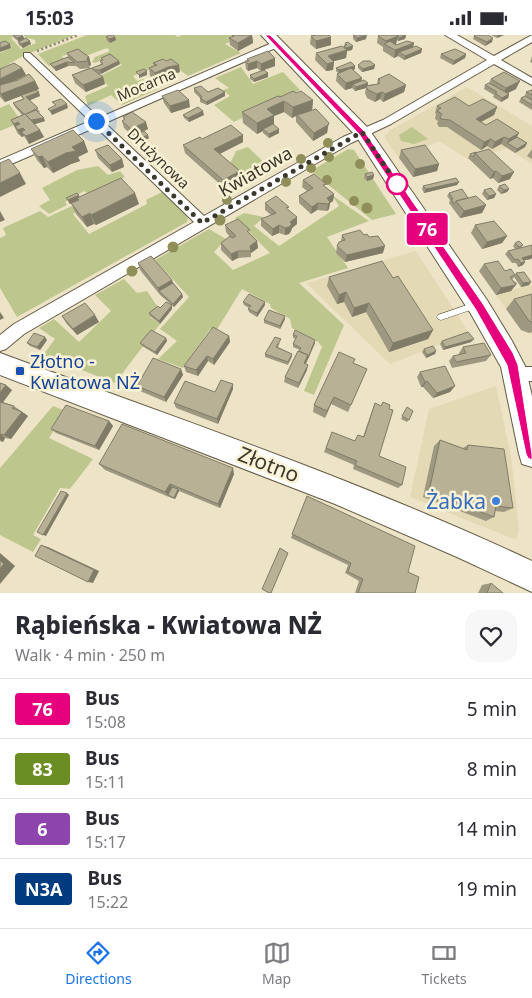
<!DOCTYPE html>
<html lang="en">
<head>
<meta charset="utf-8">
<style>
	:root { --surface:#fff; --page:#f7f7f7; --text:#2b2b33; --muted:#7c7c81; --line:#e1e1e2; --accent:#1a73e8 }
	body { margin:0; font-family:"Noto Sans",sans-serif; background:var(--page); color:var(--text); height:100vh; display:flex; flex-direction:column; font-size:19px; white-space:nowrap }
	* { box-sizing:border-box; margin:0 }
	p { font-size:16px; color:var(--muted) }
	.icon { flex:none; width:28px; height:28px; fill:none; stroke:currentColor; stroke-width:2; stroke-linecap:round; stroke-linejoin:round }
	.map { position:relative; height:558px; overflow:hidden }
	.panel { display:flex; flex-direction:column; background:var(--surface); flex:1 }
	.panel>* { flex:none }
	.badge { padding:0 10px; border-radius:4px; font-size:18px; line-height:32px }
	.you { position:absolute; width:25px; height:25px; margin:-12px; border:4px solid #fff; border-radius:50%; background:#1a73e8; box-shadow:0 0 0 8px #1a73e833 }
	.map>.badge { position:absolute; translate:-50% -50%; box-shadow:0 0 0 2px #fff }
	.round { display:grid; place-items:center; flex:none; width:52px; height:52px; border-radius:15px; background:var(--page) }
	.overview { display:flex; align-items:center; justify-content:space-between; height:85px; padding:0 15px }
	h1 { font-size:24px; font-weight:800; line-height:38px }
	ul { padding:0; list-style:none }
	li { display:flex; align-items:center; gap:15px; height:60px; padding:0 15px; border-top:1px solid var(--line) }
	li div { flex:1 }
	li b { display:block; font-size:19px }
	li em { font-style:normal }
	li .badge { min-width:55px; font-weight:700; text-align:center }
	.status { display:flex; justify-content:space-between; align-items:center; height:35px; padding:0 25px; background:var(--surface); direction:ltr }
	.status svg { height:14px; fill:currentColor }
	.menu { display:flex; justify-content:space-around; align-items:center; height:70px; border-top:1px solid var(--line); background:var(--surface); font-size:14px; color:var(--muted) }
	.menu a { display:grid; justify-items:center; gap:2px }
	.menu .current { color:var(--accent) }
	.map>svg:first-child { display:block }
	.built { fill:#e3d9b5 }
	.green { fill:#bdc68d }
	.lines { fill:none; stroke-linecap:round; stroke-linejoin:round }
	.lane-casing { stroke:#645d45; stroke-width:1 }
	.street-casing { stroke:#645d45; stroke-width:2 }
	.secondary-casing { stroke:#645d45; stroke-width:2 }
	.path { stroke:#8d8774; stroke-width:2.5; stroke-dasharray:2 2.5; stroke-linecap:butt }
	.lane { fill:#fff; fill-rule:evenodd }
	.street { fill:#fff; fill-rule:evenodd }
	.secondary { fill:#fff; fill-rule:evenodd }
	.tree { fill:#908f5a }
	.wall { fill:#9e9880 }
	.shaded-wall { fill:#817c68 }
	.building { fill:#b8b195; stroke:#817c68 }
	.line { fill:#e6007e; stroke:#fff }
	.walk { stroke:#3b382d; stroke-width:5; stroke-dasharray:0 9 }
	.stop-dot { fill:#fff; stroke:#e6007e; stroke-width:2.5 }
	.transit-dot { fill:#1a4fb4; stroke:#faf2d5; stroke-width:2 }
	.shop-dot { fill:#3f7fe0; stroke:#faf2d5; stroke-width:2 }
	.labels { text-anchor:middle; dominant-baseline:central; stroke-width:5; stroke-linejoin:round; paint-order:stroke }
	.far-street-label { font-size:15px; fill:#3b382d; stroke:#faf2d5 }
	.street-label { font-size:18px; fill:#3b382d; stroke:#faf2d5 }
	.transit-label { font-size:18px; fill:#164399; stroke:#faf2d5; text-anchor:start }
	.near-street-label { font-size:21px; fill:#3b382d; stroke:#faf2d5 }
	.near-shop-label { font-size:21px; fill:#366cbe; stroke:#faf2d5; text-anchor:end }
</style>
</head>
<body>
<div class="status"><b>15:03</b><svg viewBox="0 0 49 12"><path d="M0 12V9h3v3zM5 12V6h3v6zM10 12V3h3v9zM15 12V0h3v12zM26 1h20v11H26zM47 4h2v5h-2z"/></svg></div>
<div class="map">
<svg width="532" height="558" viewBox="0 0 532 558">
	<rect width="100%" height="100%" fill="#ede4c8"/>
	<path class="built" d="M467,52L532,91V129L507,113L471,126L439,106L399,123L385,104V101L389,96Z
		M416,216L469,298L390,329L306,248Z
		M532,249V300L521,295L496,260Z
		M496,351L511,421L518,486L519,497L516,505L410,462L429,374Z"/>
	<path class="green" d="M0,0H19L11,3L21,14L36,8L35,5L24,2L25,0H75L25,20L0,34V18L12,12L7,7L0,10Z
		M87,0H175L178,2L182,0H244L225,9L241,18L188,41L169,27L133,41L137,46L143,44L158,54L122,70L111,60L88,71L85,61L108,51L100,41L122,30L111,21L95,28L92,27L95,22L110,16L107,13L83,22L73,18L62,21L65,25L49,31L38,19Z
		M241,32L253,49L283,37L300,55L234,87L214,70L230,61L223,55L229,53L215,43Z
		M9,69L22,87L0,96V73Z
		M412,92L428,104L414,109L401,106L399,100Z
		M248,112L273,136L252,147L230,129L236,116Z
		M348,114L354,115L396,179L372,185L311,136Z
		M98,131L108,140L120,136L125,142L91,160L84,156L65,167L67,170L49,179L39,171L50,165L42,153L77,135Z
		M162,157L188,181L187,187L17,282L0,253V203L6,200L3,193L40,176L48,182L72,171L77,176L73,179L89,199L147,169L146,165Z
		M332,160L369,186L327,202L348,233L299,248L344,290L314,360L304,356L322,312L318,307L292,293L290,284L271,273L270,269L242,254L216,296L210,294L183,333L158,324L177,306L160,294L189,262L155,225L209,194L226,204L214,217L233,235L270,218L235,183L244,178L264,182L254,191L279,211L339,171Z
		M124,244L137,258L147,256L157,271L150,282L160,289L115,348L43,320L55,304L39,293L54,284L79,307L111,276L95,260Z
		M53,371L66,376L49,403L93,424L70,454L60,453L33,500L41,504L33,517L0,500V433Z"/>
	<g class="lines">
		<defs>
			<path id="lane" d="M476,267L479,268L480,270L479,272L441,285L438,284L437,282L438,280Z"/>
			<path id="street" d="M445,0H457L494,21L532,0V7L501,25L532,43V50L494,29L391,89L351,108L24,299L6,314L0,316V300L14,289L194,187L96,92L0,134V125L90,86L24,22V18H30L99,83L274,7H280V11L105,88L204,181L343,102L383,85L487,25Z
				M516,332H532V346H516L510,344L508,339L510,334Z"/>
			<path id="secondary" d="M261,0H276L368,93L487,265L512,306L525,331L532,361V432L522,429L519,419L501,332L471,279L356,101Z
				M0,318C179,384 359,445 532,526V557L457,522L335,469L0,340Z"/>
		</defs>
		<use href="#lane" class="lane-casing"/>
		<use href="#street" class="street-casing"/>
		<use href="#secondary" class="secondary-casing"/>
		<path class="path" d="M37,16L78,0"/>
		<use href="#lane" class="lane"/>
		<use href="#street" class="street"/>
		<use href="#secondary" class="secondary"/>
	</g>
	<g class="tree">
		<circle cx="328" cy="108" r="5"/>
		<circle cx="329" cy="122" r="5"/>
		<circle cx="301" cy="124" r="5"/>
		<circle cx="360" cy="129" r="5"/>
		<circle cx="311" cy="133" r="5"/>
		<circle cx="327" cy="145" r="5"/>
		<circle cx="286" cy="147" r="5"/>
		<circle cx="227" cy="165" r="5"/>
		<circle cx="354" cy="166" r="5"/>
		<circle cx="367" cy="173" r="5.5"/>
		<circle cx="220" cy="185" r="5.5"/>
		<circle cx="173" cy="212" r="5.5"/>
		<circle cx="132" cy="236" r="5.5"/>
	</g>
	<path class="wall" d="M13,0L23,1L24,4L31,9L23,13L19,10L18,6L14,3Z
		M232,0H252L253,8L238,16L230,10L229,3L232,2Z
		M314,0H329L331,10L316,14L310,9L311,1Z
		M353,0L366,4L356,7L353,4Z
		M406,0L405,4L398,6L397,5L396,9H395L396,10L414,8L413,12L422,14L421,18L404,25L398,21L394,23L383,16V12L377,8L378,1Z
		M491,0H504L497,3Z
		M474,1L492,7L485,11L473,4Z
		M106,2H115L116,5L110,8L107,6Z
		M345,8L353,11L352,15L347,16L346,23L334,26L333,35L326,36L315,25L316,18L344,12Z
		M268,16L275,31L261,36L257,33L248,36L246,34L245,26H247V24Z
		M67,18L89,22L91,30L89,31L90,33H92L101,29L100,26H101V23L120,29L101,39H99L103,42L105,49L86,57L75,48L72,40L89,33L80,34L76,31H68L56,36L52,32L50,29L68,22Z
		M441,19H466L465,23L453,30L440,23Z
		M532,21V28L530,27Z
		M153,28L180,37L169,40L157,46L150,41L149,33L154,31Z
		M358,30H375L374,34L362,37L358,33Z
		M355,31V34L353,35L362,43L361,46L368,48V50L377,49L378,44L406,50L404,57L383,67L380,64L375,67L367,63L365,58L366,53L355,56L352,53L345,55L336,46L337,39L338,38L336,36V33Z
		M22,33L26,40L15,46H35L39,54L36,55L40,61L30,65L40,77L38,78L45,86L35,89L44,102L29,109L24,101L22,102L18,99L11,85L22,80L15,72L13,68L23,64L21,61L5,67L0,62V34Z
		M250,40L268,42L254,47L250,44Z
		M491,44L516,54L507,58L509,59L508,63L501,67L493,62L494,60L484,54L485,50L489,48Z
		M194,53L208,57H225V61L207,70L200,67V63L194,57Z
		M532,55V75L519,67L521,63L525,61L526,57Z
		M296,58L313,65L312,75L329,88L327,98L313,106L296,87V81L292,83L284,77L274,81V90L279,98L269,103L263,98V96L257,99L243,88L242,77L280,62Z
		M162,61L190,72L171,78L164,68Z
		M437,71H469L497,72L494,80L481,87L486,90L517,102L527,108L525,112L515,118L501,109L492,114L487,111L481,115L447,92H439L437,89L438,86L435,84L436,79L435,78Z
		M183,80H204L189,87L184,83Z
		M123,82L148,94L133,101L124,93L122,86L124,85Z
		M243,100V107L219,119L240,136V143L223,152L185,118L183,110L202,104Z
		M135,101L149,103L139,108L136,105Z
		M84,106L88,117L78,122L80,126L71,129L53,138L47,132L44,133L37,125L31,114Z
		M532,114V124L527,121Z
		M95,115L122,124L124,132L112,137L98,123Z
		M401,115L439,129L437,136L413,142L399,123Z
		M476,117L510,144L498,148L493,143L490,144L468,123L470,119Z
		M365,139L374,140L373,144L367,146L364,143Z
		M303,145L325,152L334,159L333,166L330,168L329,174L327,176L317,175L311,179L299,168V161L307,156L302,152Z
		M457,150L424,158L422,154L423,151Z
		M499,151L509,154L507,157L501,159L497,155Z
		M484,155L496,159L494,163L487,165L482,159Z
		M449,158L468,163L486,170L482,178L460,183L449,168L450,165L447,161Z
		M80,162L139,169L96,190L94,189L87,192L76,179L71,168L70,169L66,163Z
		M265,168L289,175L297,189L292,193L291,196L289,199L285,200L279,198L272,201L261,191V184L271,180L265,175Z
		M225,190L250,200L257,206L258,213L251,218V222L238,223L232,226L221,215V208L230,202L226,197Z
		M475,190L507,201L502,208L482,214L471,198Z
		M342,200H364L369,202L383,218L345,227L336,218L337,211L341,206Z
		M515,208L523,210L521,212L531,224L524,225L525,227L523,230L518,232L516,228H512L505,219L508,216L515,214L513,211Z
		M138,228L172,245L173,248L182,259L183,262L174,272L160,260L140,235Z
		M484,229L505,236L515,240L516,238L529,250L521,252L514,242L512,245L517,248L511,256L496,260L479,236Z
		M329,242L393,243L433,295L428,304L389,317L366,277L352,282L344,267L337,269L327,251Z
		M532,259V297L529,298L521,295L506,274L514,264Z
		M243,267H265V270L257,282L249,277L248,274L249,273L244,270Z
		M160,273L172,274L160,289L150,281L149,278Z
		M62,281L99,287L77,300L66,288Z
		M285,284L280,294L264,288V285Z
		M293,300L315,308L306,329L307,335L298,353L284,347L285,342L300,315L293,312V309L296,304L293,303Z
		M229,301L230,307L214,330L208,326L198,341L186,337L184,331Z
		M166,303L167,306L157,320L142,311L140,308Z
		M47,305L40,315L30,311L27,308Z
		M442,306L471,307L443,315L440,309Z
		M280,307L278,312L292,319V322L288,330L265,322V319Z
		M463,312L491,320L486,326L452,333L449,326L453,321L459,320V318Z
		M424,314L436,316L435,319L426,323L422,317Z
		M353,328L367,334L348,377L331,369L325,383L313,377L314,370Z
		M181,334L183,340L166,367L140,356L137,351Z
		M420,337L455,351L450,357L433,363L423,352H421L417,342Z
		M0,348L12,355L3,367L14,371L28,381L11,404L5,403L3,407L0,406Z
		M233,349V354L218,389L176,373L174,368L215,357Z
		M383,367L379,421L402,450L398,453L353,434L354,430L324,417L332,397L355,406L358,400L363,402L373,373L375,368L381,371Z
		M407,372L409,385L407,387L401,384Z
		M109,386L113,391L99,415L56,398L51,394Z
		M440,405L463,413L468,410L513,473L504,477L495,476L494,482L486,486L423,462L434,411Z
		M99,429L234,439L220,473L179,456L175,464L169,462L105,435Z
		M307,461L408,537L415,558H355L359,546L345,538L348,530L291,503Z
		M491,548L503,558H478L482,550Z"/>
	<path class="shaded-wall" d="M252,0L253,8L238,16V8Z
		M367,0L366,4L356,7L357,3Z
		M394,0H398L396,9L389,12L386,9V6Z
		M406,0L405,4L398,6L399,3Z
		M498,0H504L497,3Z
		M23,1L25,5L19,7L17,3Z
		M115,2L116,5L110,8L109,4Z
		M331,2V10L316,14V6Z
		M493,3L492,7L485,11L487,7Z
		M30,6L31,9L23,13L21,9Z
		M414,8L412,16L399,17L398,21L394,23L395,15Z
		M10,9L11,13L0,17V13Z
		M353,11L352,15L347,16L346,23L327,28L328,18Z
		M422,14L421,18L404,25L405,21Z
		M466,19L465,23L453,30L454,26Z
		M89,22L91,30L89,31L87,23Z
		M275,23V31L261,36V29Z
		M119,26L120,29L101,39L100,35Z
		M257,26V33L248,36V29Z
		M67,27L68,31L56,36L54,32Z
		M334,27L333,35L326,36L327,29Z
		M179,30L180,37L169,40L157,46L155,38L168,32Z
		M375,30L374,34L362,37L363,34Z
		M355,31V34L339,39V35Z
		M22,33L26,40L0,53V44Z
		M147,36V40L139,43V40Z
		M268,38V42L254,47V44Z
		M103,42L105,49L86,57L83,50Z
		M362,43L360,50L353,49L352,53L345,55L346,48Z
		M35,46L39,54L5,67L1,59Z
		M520,46L516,54L502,61L506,53Z
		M368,48L367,52L366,51V53L355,56L356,52Z
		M406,50L404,57L383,67L385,59Z
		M39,57L40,61L28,66L26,62Z
		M225,57V61L207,70L206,67Z
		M382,57L380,64L375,67L377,59Z
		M509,59L508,63L501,67L502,63Z
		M189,65L190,72L171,78L170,71Z
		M313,65L312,76L297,80L296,81L292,83L293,72Z
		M284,66V77L274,81V91L263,94V96L257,99V88L267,74Z
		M67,69L68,73L52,80L50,76Z
		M497,72L494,80L473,91L476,84Z
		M203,76L204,80L189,87L188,83Z
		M44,83L45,86L32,90L30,86Z
		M18,87L21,93H23L27,100L21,97L24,101L22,102L14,89Z
		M146,87L148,94L133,101L131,94Z
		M328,90L327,98L313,106L314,98Z
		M279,94V98L269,103V99Z
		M40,95L44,102L29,109L26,101Z
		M519,98L515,106L507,108L509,104Z
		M148,100L149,103L139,108L138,104Z
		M243,100V107L214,122V114Z
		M504,102L501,109L492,114L495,107Z
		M491,104L487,111L481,115L484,107Z
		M84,106L88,117L78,122L80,126L71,129L53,138L48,127L72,112Z
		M527,108L525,112L515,118L517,114Z
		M42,121L47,132L44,133L38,122Z
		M122,124L124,132L112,137L110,130Z
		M439,129L437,136L413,142L415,134Z
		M240,136V143L223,152V145Z
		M496,136L493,143L490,144L494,137Z
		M514,137L510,144L498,148L502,141Z
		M20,138L26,149L0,162V148Z
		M374,140L373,144L367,146V142Z
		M459,147L457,150L424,158L426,154Z
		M509,154L507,157L501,159L504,155Z
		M135,158L139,169L96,190L91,180Z
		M334,159L333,166L330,168L329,174L327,176L328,169L327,163Z
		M496,159L494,163L487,165L489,161Z
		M79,160L80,164L70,169L68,165Z
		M318,168L317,175L311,179L312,172Z
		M486,170L482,178L460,183L464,176Z
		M0,176L5,185L0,187Z
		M90,178L94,189L87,192L82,182Z
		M297,182V189L292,193L291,196L289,199L285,200V193L290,187Z
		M279,190V198L272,201L273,194Z
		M507,201L502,208L482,214L487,207Z
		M257,206L258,213L251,218L250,211Z
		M385,211L383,218L345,227L347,220Z
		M238,216V223L232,226L231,219Z
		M532,220V223L531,224L520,226L522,223Z
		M525,227L523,230L518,232L521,228Z
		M172,245L174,252L159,256L158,253Z
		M531,247L529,250L521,252L523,248Z
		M517,248L511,256L496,260L501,253Z
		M346,257L344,267L337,269L339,260Z
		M182,259L183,262L174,272L173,269Z
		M265,267V270L257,282V278Z
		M369,268L366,277L352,282L354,273Z
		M172,270V274L160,289L159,286Z
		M0,277L4,283L0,285Z
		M95,280L99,287L77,300L73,294Z
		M285,281V284L280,294V291Z
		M433,295L428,304L389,317L393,308Z
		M229,301L230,307L214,330L213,324Z
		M45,302L47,305L40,315L37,312Z
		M166,303L167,306L157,320L155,317Z
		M474,304L471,307L443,315L445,312Z
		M315,305V308L303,334L304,328Z
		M436,316L435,319L426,323L427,320Z
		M207,321L208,326L198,341L196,335Z
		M308,330L307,335L298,353L299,348Z
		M181,334L183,340L166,367L164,362Z
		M427,346L423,352H421L425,347Z
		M233,349V354L218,389L217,384Z
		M6,350L12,355L1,370L0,369V358Z
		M455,351L450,357L433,363L437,358Z
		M334,362L325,383L327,376Z
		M22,377L28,381L11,404L4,400Z
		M109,386L113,391L99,415L95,411Z
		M0,399L5,403L3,407L0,405Z
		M233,433L234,439L220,473L218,469Z
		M170,449L173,453L168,460L165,457Z
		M178,454L179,456L175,464L174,463Z
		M67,458L69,460L46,501L43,500Z
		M41,510L48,512L99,536L93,548L88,547Z
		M0,518L15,531L0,549Z"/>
	<path class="building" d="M13,0H22L23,1L17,3Z
		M110,0H113L115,2L109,4L106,2Z
		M232,0H252L238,8L229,3L234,1Z
		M316,0H329L331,2L316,6L311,1Z
		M353,0H367L357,3Z
		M380,0H396L398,1L386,6L378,1Z
		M398,0H406L399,3L398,2Z
		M475,0H488L493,3L487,7L474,1Z
		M26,3L30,6L21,9L18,7Z
		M5,6L10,9L0,13V8Z
		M390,6L396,10L407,6L414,8L395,15L384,9Z
		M348,7L353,11L345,13L344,11L347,10L345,8Z
		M342,11L347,15L328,21L334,27L327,29L316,18Z
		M416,11L422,14L405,21L399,17Z
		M78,14L89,22L87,23L88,26L77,27L67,18Z
		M455,14L466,19L454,26L441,19Z
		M268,16L275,23L261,29L257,26L248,29L245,26H249L247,24Z
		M110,19L119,26L100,35H94L92,33L103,29L100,26L103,25L101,23Z
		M68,22L75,28L67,27L54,32L50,29Z
		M163,24L166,26L171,24L179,30L168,32L155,38L149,33L157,30L153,28Z
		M363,26H370L375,30L363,34L358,30Z
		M351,27L355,31L339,35L336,33Z
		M14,28L22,33L0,44V34Z
		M91,33L103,42L83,50L72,40Z
		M351,33L362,43L346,48L337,39Z
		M144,34L147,36L139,40L136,37Z
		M264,35L268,38L254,44L250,40Z
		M504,37L520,46L506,53L491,44Z
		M29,39L35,46L1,59L0,58V50L18,45Z
		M389,39L406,50L385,59L382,57L377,59L368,55L366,51L378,49L380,48L378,46L380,45L378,44Z
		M364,45L368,48L356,52L353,49Z
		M489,48L509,59L502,63L495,58L497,57L485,50Z
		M201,51L208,57L218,53L225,57L206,67L200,63L202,62L194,53Z
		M36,55L39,57L26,62L38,73L26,79L36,75L44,83L31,85L25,79H24L13,68L24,64L21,60Z
		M178,55L189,65L170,71L162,61Z
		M532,55V60L526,57Z
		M293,56L296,58L301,56L313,65L293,72L284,66L267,74L274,80L257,88L242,77L278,61L280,62Z
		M525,61L532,65V70L521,63Z
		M455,62L469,71L483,64L497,72L476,84L486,90L497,84L519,98L509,104L504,102L495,107L491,104L484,107L450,85L441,84L440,82L442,79L437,76L441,73L437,71Z
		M61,64L67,69L50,76L48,74L56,70L52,67Z
		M198,72L203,76L188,83L183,80Z
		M316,74L329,88L328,90L314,98L297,80Z
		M132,77L146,87L131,94L122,86L125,84L123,82Z
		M25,79L40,95L26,101L21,97L25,95L23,93L18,95L15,91L20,89L18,87L14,89L11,85Z
		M273,89L279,94L269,99L263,94Z
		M231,90L243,100L214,114L240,136L223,145L183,110L200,102L202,104Z
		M73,95L84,106L72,112L76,116L66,118L48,127L42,121L38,122L31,114Z
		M144,96L148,100L138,104L135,101Z
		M517,102L527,108L517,114L507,108Z
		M108,110L122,124L110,130L95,115Z
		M425,110L439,129L415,134L401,115Z
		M489,114L514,137L502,141L496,136L494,137L475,118Z
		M476,117L477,118H475L473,122L470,119Z
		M9,124L20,138L0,148V128Z
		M372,137L374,140L367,142L365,139Z
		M314,139L326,149L323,150L334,159L327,163L330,167L328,169L318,168L312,172L299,161L313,153L303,145Z
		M121,143L135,158L91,180L90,178L82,182L71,168L79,165L77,163Z
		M456,143L459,147L426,154L423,151Z
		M505,149L509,154L504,155L499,151Z
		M491,153L496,159L489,161L484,155Z
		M462,154L468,163L456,166L454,169L451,164H453L449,158Z
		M77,158L79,160L68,165L66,163Z
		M276,161L289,172L286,173L297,182L290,187L292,189L289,192L285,193L279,190L273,194L261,184L276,178L265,168Z
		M476,161L486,170L464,176L456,166Z
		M238,184L250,195L247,196L257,206L250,211L251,216H238L231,219L221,208L230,201L232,203L236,201L225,190Z
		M494,186L507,201L487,207L475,190Z
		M360,195L364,200L367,199L369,202L378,201L385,211L347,220L337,211L339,207L345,205L342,200Z
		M519,206L523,210L519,212L515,208Z
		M532,210V220L522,223L525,227L521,228L518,224L515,225L508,216Z
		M151,221L172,245L158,253L138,228Z
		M382,226L393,243L398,241L433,295L393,308L369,268L354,273L346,257L339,260L329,242Z
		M498,226L505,236L511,234L515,240L510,242L516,250L501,253L484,229Z
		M524,237L531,247L523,248L516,238Z
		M173,248L182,259L173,269L159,256Z
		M249,259L265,267L257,278L248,274L251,271L243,267Z
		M532,259V287L529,286L514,264Z
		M166,267L172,270L159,286L149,278L158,271L160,273Z
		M85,268L95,280L73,294L62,281Z
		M269,275L285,281L280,291L264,285Z
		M213,292L229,301L213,324L207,321L196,335L184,331Z
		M151,295L166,303L155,317L140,308Z
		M295,295L315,305L308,323V320L299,316L301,313L293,309L297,301L293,300Z
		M468,297L474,304L445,312L442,306Z
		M34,298L45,302L37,312L27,308Z
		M275,302L281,304L276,312L292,319L288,327L265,319Z
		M484,308L491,320L456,327L453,321L466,318L463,312Z
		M433,311L436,316L427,320L424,314Z
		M298,316L308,320L304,328L308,330L299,348L285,342Z
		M339,317L355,324L353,328L367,334L351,370L334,362L327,376L314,370Z
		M153,323L181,334L164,362L137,351Z
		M445,331L455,351L437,358L427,346L425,347L420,337Z
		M221,345L233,349L217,384L174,368L185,346L215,357Z
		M0,348L6,350L0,358Z
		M0,367L14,371L12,373L22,377L4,400L0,399Z
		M383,367L390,370L389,374L393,375L379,421L406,432L402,450L355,430L357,426L326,413L332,397L355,406L358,400L364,402L375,368L381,371Z
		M66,370L109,386L95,411L51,394Z
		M407,372L413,376L409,385L402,381Z
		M122,389L233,433L218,469L170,449L165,457L99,429Z
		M440,405L467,415L468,410L504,414L513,473L496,471L494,482L429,457Z
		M172,452L178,454L174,463L168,460Z
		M61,456L67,458L43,500L37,497Z
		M307,461L415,511L408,537L419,542L415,558H358L363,544L348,537L351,528L292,499Z
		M41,510L94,535L88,547L35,521Z
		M280,513L288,518L271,558H269L262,554Z
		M0,525L4,529L0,534Z
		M491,548L503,558H487Z"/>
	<path class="line" d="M265,0H270L364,96L483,269L513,318L518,330L532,419V425L528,423L526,419L507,330L476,275L359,99Z"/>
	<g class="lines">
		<path class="walk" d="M96,86L202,188L362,97L397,149"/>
	</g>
	<circle class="stop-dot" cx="397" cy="149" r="10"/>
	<rect class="transit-dot" x="15" y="331" width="10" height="10" rx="2.5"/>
	<circle class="shop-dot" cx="496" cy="466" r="5"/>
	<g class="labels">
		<g class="far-street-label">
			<text transform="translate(146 49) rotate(-23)">Mocarna</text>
			<text transform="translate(159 123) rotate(44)">Drużynowa</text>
		</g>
		<g class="street-label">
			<text transform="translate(255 136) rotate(-30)">Kwiatowa</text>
		</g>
		<g class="transit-label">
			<text x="30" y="326">Złotno -<tspan x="30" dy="21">Kwiatowa NŻ</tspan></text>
		</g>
		<g class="near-street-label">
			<text transform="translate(269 429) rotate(21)">Złotno</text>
		</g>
		<g class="near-shop-label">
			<text x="486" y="466">Żabka</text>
		</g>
	</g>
</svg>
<div class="you" style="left:96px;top:86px"></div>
<b class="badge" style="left:427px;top:194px;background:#e6007e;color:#fff">76</b>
</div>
<section class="panel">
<div class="overview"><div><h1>Rąbieńska - Kwiatowa NŻ</h1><p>Walk · 4 min · 250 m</p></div><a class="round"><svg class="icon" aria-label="heart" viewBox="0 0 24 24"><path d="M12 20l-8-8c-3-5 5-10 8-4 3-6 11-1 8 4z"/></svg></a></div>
<ul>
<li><span class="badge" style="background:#e6007e;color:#fff">76</span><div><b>Bus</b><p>15:08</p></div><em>5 min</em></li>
<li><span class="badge" style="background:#6b8e23;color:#fff">83</span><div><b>Bus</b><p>15:11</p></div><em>8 min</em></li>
<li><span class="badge" style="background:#8e44ad;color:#fff">6</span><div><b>Bus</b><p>15:17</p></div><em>14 min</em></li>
<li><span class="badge" style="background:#003b80;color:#fff">N3A</span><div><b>Bus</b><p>15:22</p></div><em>19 min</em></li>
</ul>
</section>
<nav class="menu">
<a class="current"><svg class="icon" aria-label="directions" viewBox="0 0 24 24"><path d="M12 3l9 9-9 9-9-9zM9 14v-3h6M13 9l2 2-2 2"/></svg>Directions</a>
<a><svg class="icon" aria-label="map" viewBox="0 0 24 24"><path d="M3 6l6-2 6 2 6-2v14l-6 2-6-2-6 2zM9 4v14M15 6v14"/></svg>Map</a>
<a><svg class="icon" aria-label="tickets" viewBox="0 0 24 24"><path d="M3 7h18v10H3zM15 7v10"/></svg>Tickets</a>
</nav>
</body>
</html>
